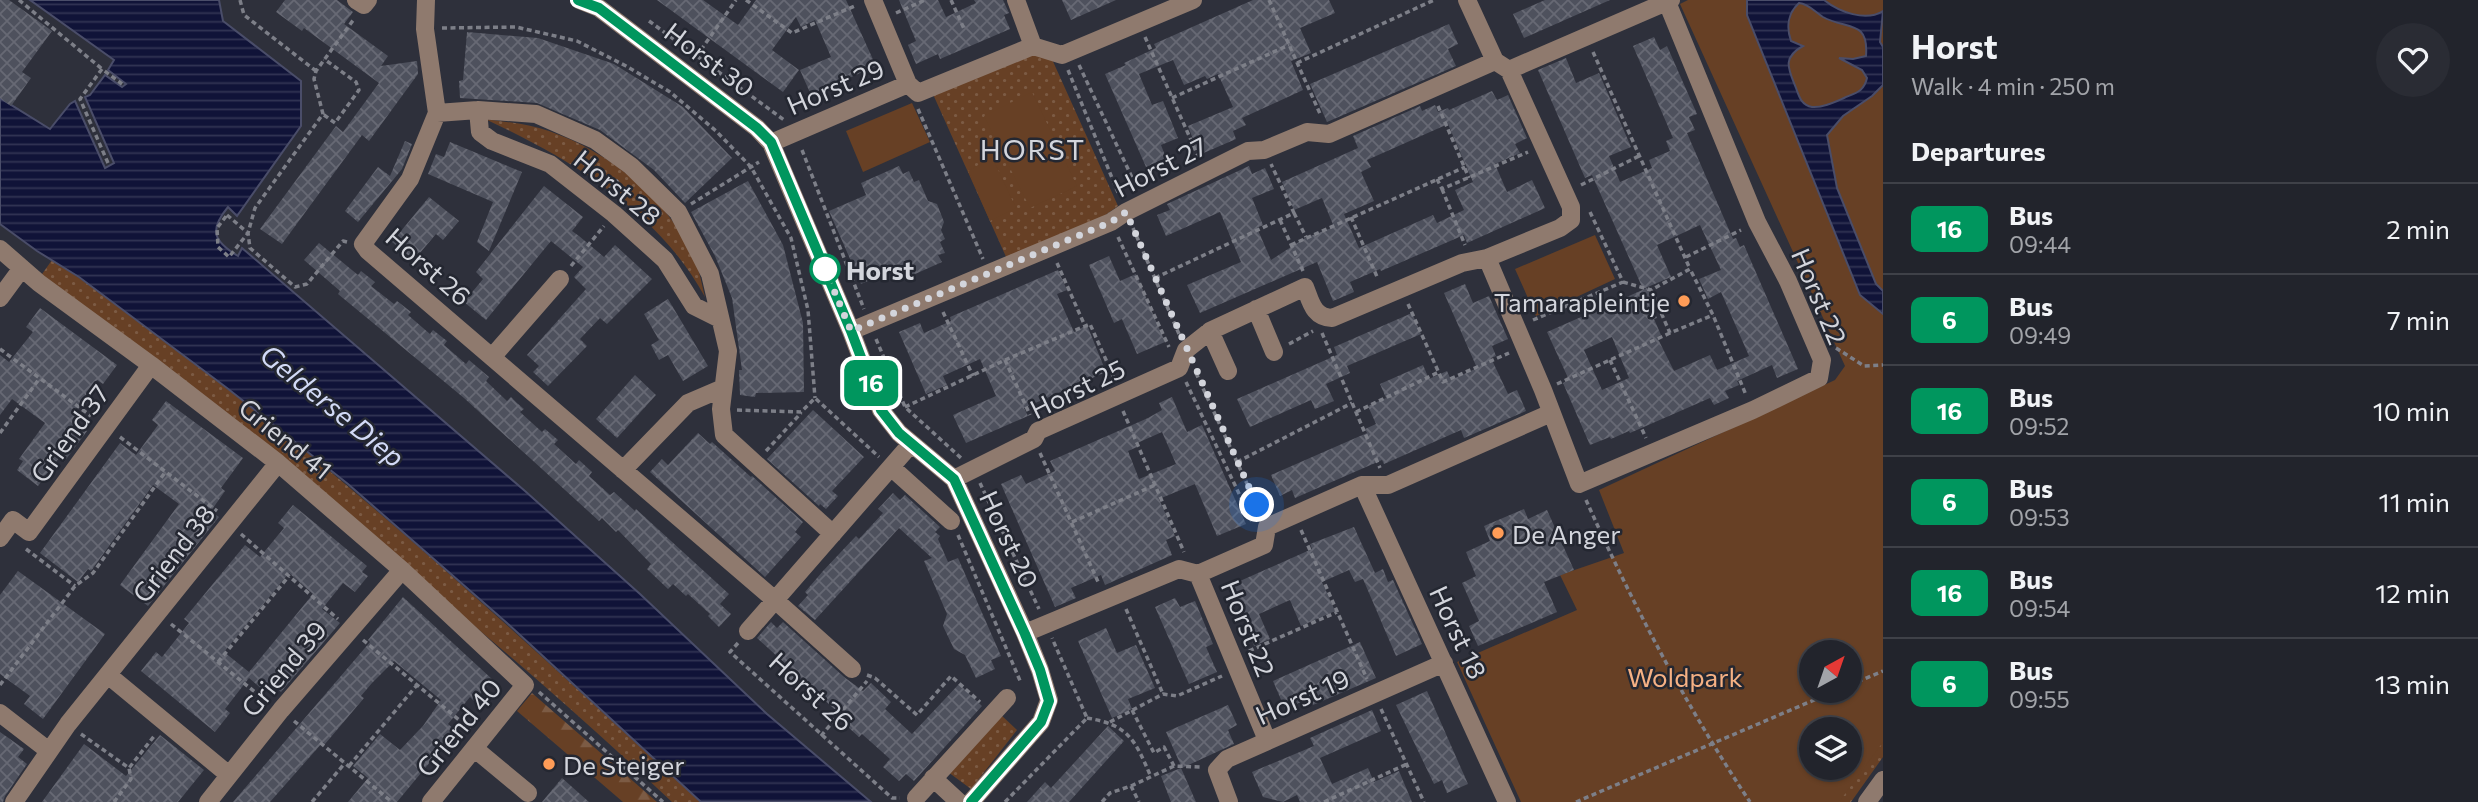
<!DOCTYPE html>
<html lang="en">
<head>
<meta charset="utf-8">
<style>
	:root { --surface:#22242c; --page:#2a2c34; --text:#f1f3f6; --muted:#a2a4a9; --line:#3f4148 }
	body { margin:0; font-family:Commissioner,sans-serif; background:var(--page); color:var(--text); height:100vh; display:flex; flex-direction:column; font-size:26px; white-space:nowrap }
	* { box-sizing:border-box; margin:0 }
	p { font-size:23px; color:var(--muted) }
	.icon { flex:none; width:38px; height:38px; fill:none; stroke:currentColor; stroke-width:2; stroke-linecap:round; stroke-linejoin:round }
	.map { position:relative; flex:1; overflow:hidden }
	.sheet { display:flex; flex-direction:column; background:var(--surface); width:595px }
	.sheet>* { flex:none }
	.badge { padding:0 14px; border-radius:10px; font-size:24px; line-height:46px }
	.needle { width:46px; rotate:40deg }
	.tools { position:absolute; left:1799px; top:640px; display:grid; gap:14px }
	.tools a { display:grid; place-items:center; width:63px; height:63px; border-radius:50%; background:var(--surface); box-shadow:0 2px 5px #0004,0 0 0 2px var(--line); font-size:35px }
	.you { position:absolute; width:35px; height:35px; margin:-18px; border:5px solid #fff; border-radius:50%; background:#1a73e8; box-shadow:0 0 0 10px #1a73e833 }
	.map>.badge { position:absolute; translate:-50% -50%; box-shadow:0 0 0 4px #fff }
	h2 { padding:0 28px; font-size:26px; line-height:63px }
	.round { display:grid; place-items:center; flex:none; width:74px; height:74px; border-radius:37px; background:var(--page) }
	.summary { display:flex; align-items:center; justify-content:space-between; height:119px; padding:0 28px }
	h1 { font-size:33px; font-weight:700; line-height:52px }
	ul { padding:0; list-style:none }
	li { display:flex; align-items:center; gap:21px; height:91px; padding:0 28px; border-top:2px solid var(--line) }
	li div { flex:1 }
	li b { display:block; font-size:26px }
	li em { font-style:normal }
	li .badge { min-width:77px; font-weight:700; text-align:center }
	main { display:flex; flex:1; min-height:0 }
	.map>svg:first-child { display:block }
	.grass { fill:url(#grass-dots) }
	.forest { fill:url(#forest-firs) }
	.green { fill:#674025; fill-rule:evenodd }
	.water { fill:url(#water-rules); stroke:#4a4d69; stroke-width:2; fill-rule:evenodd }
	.building { fill:url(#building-cross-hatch); fill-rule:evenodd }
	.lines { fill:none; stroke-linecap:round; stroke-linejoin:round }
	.path { stroke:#7d7f88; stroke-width:3.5; stroke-dasharray:5 3.5; stroke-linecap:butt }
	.minor { stroke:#8f7a6e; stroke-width:18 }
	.line-casing { stroke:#fff; stroke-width:16 }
	.line { stroke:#00965e; stroke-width:10 }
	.walk { stroke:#d3d5dc; stroke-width:7; stroke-dasharray:0 12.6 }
	.stop-dot { fill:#fff; stroke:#00965e; stroke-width:3.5 }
	.poi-dot { fill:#fe9c57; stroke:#242731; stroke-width:2.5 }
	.labels { text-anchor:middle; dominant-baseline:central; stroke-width:5; stroke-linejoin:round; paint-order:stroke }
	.street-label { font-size:26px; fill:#d3d5dc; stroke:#242731 }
	.stop-label { font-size:26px; font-weight:bold; fill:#d3d5dc; stroke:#242731; text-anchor:start }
	.poi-label { font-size:26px; fill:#d3d5dc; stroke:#242731; text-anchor:start }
	.park-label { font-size:26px; fill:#f6b184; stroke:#242731 }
	.neighbourhood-label { font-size:28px; letter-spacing:2px; fill:#d3d5dc; stroke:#242731 }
	.water-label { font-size:28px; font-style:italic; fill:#d2daf6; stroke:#242731 }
</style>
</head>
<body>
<main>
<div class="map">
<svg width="1883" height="802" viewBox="0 0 1883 802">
	<defs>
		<pattern id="grass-dots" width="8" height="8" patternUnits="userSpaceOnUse" patternTransform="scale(1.75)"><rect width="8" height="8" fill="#674025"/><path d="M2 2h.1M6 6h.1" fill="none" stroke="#7c5b44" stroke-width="1.8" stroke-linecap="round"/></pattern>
		<pattern id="forest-firs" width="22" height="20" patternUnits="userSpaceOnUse" patternTransform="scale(1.75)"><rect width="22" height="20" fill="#674025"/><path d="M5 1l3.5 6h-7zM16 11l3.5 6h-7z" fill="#7c5b44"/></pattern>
		<pattern id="water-rules" width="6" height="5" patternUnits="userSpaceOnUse" patternTransform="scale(1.75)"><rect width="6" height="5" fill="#101338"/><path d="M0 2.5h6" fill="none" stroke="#323454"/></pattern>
		<pattern id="building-cross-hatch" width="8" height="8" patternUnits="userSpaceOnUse" patternTransform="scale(1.75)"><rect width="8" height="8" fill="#4e515d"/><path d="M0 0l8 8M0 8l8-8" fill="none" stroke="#676974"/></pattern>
	</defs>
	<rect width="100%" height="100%" fill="#2e303b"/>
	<path class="grass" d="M1029,54L1051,57L1118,206L1104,216L1007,259L932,92Z
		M485,119C506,122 529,124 549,131C610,152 670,200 695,261C700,272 702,286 705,297C658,211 571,159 485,119Z
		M52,260C101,291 146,328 193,363C372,497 535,651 701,802H672C473,614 255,447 40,277Z
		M1883,712V757L1851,802H1824L1839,788Z
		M1000,714L1017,730L971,789L948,772Z"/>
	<path class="forest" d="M532,693L657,802H623L517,711Z"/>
	<path class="green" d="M1688,0H1883V742L1839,802H1521L1457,662L1577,610L1560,575L1624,553L1599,490L1835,380L1845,366L1680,4ZM1811,653H1850V691H1811ZM1811,730H1850V768H1811Z
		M1032,92L1077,186L1030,208L984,116Z
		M912,103L930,142L863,172L846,131Z
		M992,157L1016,208L990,221L968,171Z
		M1595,235L1615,279L1536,316L1515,269Z"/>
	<path class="water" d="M30,0H219L223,21L301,81V126L237,216L228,207C209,230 213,241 238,256L242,248L525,491L640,594L767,714L871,802H701L507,623L348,484L227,388L79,277L37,251L0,224V98L50,129L70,104L75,101L105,168L114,163L85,97L90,95L105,75L122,87L126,84L108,70L114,60Z
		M1747,0H1824C1839,12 1866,22 1883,11L1880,42L1883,47V85L1872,96L1843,116L1827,135L1837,188L1876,284L1883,291V314L1860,295L1747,15ZM1799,3C1809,4 1815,12 1823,17C1846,30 1869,19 1866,56L1853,59L1839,58L1862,70L1867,78C1864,92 1855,93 1844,98C1835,102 1823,108 1812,107C1801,105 1799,96 1796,88C1789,70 1781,58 1803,46L1791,41C1786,27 1788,13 1799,3Z"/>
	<path class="building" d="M0,0H9L52,31L22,72L31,78L11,106L0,98Z
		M285,0H337L353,12L344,24L388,56L381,66L417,61L418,74L369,141L362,135L282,244L260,229L336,126L343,132L379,83L304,28L302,31L276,12Z
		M657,0H703L738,25L756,0H846L876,66L811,95L800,70L831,57L815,20L801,27L796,17L772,50L799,70L783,92Z
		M899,0H938L946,17L976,3L974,0H1003L1009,13L1004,15L1010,29L940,59L938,54L916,64L908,45L916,41Z
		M1062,0H1116L1071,20Z
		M1253,0H1329L1335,13L1300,28L1311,53L1291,61L1303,90L1242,118L1246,125L1233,131L1236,139L1199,155L1188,126L1233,107L1218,74L1207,79L1205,76L1184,85L1173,60L1139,74L1152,105L1163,101L1178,138L1161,145L1166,158L1146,167L1105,74L1126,65L1124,63L1156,48L1154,44Z
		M1545,0H1610L1524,38L1513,14Z
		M1449,24L1458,44L1448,49L1456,66L1327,122L1310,84Z
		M467,32L538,38L614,64L683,107L732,158L685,203L654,170L600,130L537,103L460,98L459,81L463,80Z
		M1654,37L1660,50L1667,46L1697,114L1689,117L1695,130L1687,133L1733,239L1736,238L1740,247L1744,245L1798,369L1777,378L1772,365L1737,381L1739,385L1725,391L1729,398L1714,405L1710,398L1630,433L1629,431L1611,439L1610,437L1590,445L1563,383L1569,380L1547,332L1647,288L1654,304L1651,305L1657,318L1654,319L1661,335L1657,337L1674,371L1710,355L1717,370L1749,356L1721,292L1708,299L1699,279L1721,270L1700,225L1657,245L1671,277L1643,289L1592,175L1585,178L1538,70L1566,58L1576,83L1599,73L1631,147L1609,156L1620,182L1652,168L1649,160L1670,151L1666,141L1673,138L1633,46ZM1612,337L1629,378L1602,390L1584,350Z
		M1492,91L1497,100L1508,95L1527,138L1515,144L1520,153L1495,164L1507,192L1532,180L1545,208L1467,243L1464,235L1381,271L1380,269L1350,282L1354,292L1333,301L1317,262L1200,313L1187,285L1241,262L1220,212L1166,236L1157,215L1170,210L1167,204L1249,166L1252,174L1265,168L1274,189L1252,198L1263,225L1257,228L1271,260L1305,238L1334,227L1322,198L1294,210L1282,182L1358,148L1353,136L1420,106L1422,111L1435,105L1438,112L1448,108L1449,110ZM1448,124L1473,182L1455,190L1464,210L1437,223L1433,215L1359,248L1344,214L1374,201L1361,172L1371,167L1367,160Z
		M405,141L412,144L402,169L358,222L345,211L378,167L390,176Z
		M450,142L522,172L489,251L477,242L493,202L428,174L436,154L444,157Z
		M899,166L903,174L909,171L914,182L919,180L928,201L937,204L944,222L941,230L945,239L940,242L945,253L938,255L942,262L904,279L898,268L861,284L829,211L866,195L861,183Z
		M748,181L783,245L803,323L804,392L756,393L755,397L740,395L739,370H742L732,298L715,256L691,212Z
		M544,186L583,217L572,231L579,236L604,257L615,245L652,279L607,324L600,318L580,339L587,346L548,386L533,372L539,366L527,355L586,289L574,277L583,267L551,241L486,320L464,302L483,279L476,272Z
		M429,197L459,221L443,240L436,234L414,260L392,242Z
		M319,243L358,275L361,271L375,282L371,286L394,304L397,301L411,312L408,315L430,334L433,330L447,341L444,345L466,364L469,360L476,366L489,377L486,381L507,401L511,397L517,403L524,409L520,412L542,432L545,429L558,440L554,444L576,464L579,460L592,472L589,476L610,495L614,492L635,511L636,509L729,594L720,604L731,614L719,627L708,616L710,614L688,594L686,596L673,584L668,589L647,569L651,564L618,530L616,532L602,518L599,521L464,398L338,294L340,291L304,260Z
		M1109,256L1120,281L1136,274L1165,342L1137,354L1122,319L1114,323L1089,265Z
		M1058,270L1067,290L1057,294L1074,332L1087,325L1106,372L1024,408L1028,416L966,443L953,415L996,396L980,359L943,376L947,385L926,394L899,332L920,323L924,333L951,321L950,317Z
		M1465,284L1473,303L1489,296L1508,339L1492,346L1496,356L1491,358L1508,394L1517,390L1526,411L1464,438L1461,430L1384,464L1382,460L1295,498L1292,490L1280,496L1271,475L1367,433L1365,429L1376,424L1368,406L1386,398L1380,384L1423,365L1429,379L1447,371L1451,380L1477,368L1444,293Z
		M668,299L708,366L683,381L668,355L659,360L651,345L659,340L644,314Z
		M40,308L117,365L103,384L97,380L75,410L81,415L75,422L87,431L64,462L59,458L38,486L17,470L23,461L19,459L45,423L12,399L0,415V355L9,362L33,332L26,327Z
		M1412,313L1421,334L1347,366L1350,373L1326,384L1334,401L1315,409L1311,400L1250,427L1237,399L1337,355L1334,347Z
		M635,375L656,395L617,438L596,419Z
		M1172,397L1187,432L1202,425L1246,524L1217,536L1195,484L1159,499L1175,536L1166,540L1172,555L1105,585L1101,575L1071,588L1076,598L1055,607L1001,484L1021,475L1026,484L1055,471L1050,461L1148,418L1162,410L1159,403ZM1162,432L1176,464L1139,479L1128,451L1137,447L1135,444Z
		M166,401L243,458L221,488L225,491L211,511L219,517L148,606L120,585L179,504L153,485L91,571L88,569L78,582L40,553L120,443L136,455L158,425L152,420Z
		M813,410L864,457L832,491L838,496L826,509L820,504L819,506L767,459Z
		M698,433L710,444L712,442L751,477L752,476L803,522L795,532L801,537L765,577L650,472L662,459L668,465Z
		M893,493L900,500L905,495L940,527L935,532L940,536L938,539L948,562L958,558L1001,656L991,660L995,669L976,678L965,655L954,649L943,626L947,614L924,561L932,558L899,528L815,620L798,606L808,595L805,592L823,571L856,536L859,539L883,513L878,509Z
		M293,505L367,566L362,572L368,576L355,592L343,583L322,609L340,623L281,692L270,683L264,691L249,678L225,709L230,713L215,732L141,671L156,652L162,657L189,623L184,619L245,545L260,557L284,528L278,523ZM289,573L313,594L249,672L224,652Z
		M1524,509L1528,519L1547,510L1574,570L1544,582L1557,612L1478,646L1469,626L1479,621L1462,583L1476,576L1466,552L1490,541L1484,526Z
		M1354,527L1375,573L1383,569L1388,582L1393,580L1422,644L1396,656L1363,579L1355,582L1349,570L1322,582L1335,611L1301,626L1290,600L1259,614L1270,639L1254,646L1231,585L1312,549L1310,544Z
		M18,571L105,634L43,719L24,704L30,696L0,674V595Z
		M403,597L493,680L474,701L470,697L448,724L456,731L445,744L397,802H348L368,778L353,766L380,734L400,750L423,726L441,700L394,661L372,683L361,696L364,698L325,744L323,742L270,802H233L370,642L368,640Z
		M1175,598L1180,607L1195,601L1213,644L1206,647L1217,672L1189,684L1155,607Z
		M771,622L777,628L783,622L844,677L863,691L871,683L891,702L885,709L912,734L959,684L982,706L914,781L906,774L899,781L883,767L890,759L862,734L859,737L838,718L841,715L802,680L797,686L785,675L791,669L757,638Z
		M1106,628L1117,653L1136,645L1155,688L1128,699L1132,709L1112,718L1078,641Z
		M1360,642L1376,678L1313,705L1310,698L1285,709L1273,681Z
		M1427,691L1468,784L1447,793L1442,780L1434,784L1396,705Z
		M1228,705L1237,725L1228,730L1234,744L1182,768L1166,732Z
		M1372,710L1381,731L1320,758L1332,784L1368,768L1374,782L1399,771L1412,802H1300L1297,795L1283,802L1263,797L1252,772L1314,746L1310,738Z
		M1108,726L1124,741L1069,802H1027L1045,782L1051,788Z
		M0,732L24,749L18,757L27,764L5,796L3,802H0Z
		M160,735L204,770L178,802H42L84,744L126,776Z
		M1181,768L1196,802H1171L1161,776Z
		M562,778L589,802H542Z"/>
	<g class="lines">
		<path class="path" d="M19,0L102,69
			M240,0L244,15L316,71
			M746,0L792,33L857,5
			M951,0L965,31
			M1269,0L1321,116
			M896,13L925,0
			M649,21L784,120
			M442,28L516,27L577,41L626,66L670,92L716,131L751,167L791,238L808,310L815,398
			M1145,37L1199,158
			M1593,52L1690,269
			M696,57L736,0
			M1297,63L1434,0
			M1079,65L1137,188
			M1068,70L1119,195
			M1172,98L1289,45
			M1438,106L1469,178
			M918,109L983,259
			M324,115L335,123L359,90L356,82L324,59
			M802,150L864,309
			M108,163L80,99L102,69L122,84
			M1437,179L1442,189L1528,152
			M1581,185L1639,156
			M1442,189L1465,245
			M609,190L620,178
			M691,204L759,162
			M1294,213L1306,237
			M227,215L248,233L229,257L218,247L217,228Z
			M1351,217L1378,279
			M1280,220L1303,271
			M1133,228L1179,334
			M1118,237L1169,347
			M347,242L343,241L307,284L295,287L250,248L248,233L255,208L323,114L314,79L316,71L354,19
			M1291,245L1465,167
			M1686,257L1741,230
			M1057,263L1085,326
			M571,266L604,226
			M1155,278L1294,213L1271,164
			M1623,282L1651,290L1690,269L1713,315L1746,395
			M1651,290L1670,333L1713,315
			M1408,304L1443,382L1509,353
			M943,312L973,376
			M1533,320L1623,282L1590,212
			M1322,333L1380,468
			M876,339L905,407L961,458
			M1289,344L1313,331
			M1836,348L1864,366L1883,365
			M0,349L91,416
			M1005,360L1030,415
			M1610,360L1646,438
			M1196,373L1260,512
			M1186,382L1252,521
			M1557,384L1670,333
			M905,407L1005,360L1090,324L1115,380
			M737,410L801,412L815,398L879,457
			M1123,411L1184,552
			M1356,412L1439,372
			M0,433L39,379
			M120,437L217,511
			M766,451L801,413
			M1040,453L1099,584
			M1237,462L1352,403
			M980,483L1039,609
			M1586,500C1633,605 1686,706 1750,802
			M1072,522L1155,485
			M1301,530L1367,679
			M241,534L338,619
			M958,535L1021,683
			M26,549L75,586
			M1126,609L1163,694
			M171,624L266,701
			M363,640L470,729
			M738,643L730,652L892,798H900
			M1249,651L1337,612
			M218,662L289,576
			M867,675L875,678L917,715L951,676L980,702
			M0,685L75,586L93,573L166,471
			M1850,685L1883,671
			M539,692L663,802
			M1381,709L1424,802
			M1132,710L1154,753L1164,747L1174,766
			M1087,718C1129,725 1135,740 1151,777
			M294,721L392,802
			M1110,722L1163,694L1177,696L1222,676
			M81,734L129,768L155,735
			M821,736L867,681
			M349,766L417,685
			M1131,786L1174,766L1201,767
			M114,802L131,779L129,768
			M312,802L345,763
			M1005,802L1087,718L1052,638
			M1102,802L1110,793L1131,786L1139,802
			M1324,802L1407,764
			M1576,802L1835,691"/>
		<path class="minor" d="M356,0L364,5L368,0
			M426,0L425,29L437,113L410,179L363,244L368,251L775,600L852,669
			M579,0L599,8L757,128L771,143L851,331L881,410L899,433L954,479L1025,633L1040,670L1049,700L1041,722L971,802
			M873,0L908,84
			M1016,0L1033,46
			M1509,70L1671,0
			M478,110L480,132L492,141L550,164L614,214L665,260L694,306L720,319
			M437,113L478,110L536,114L595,140L631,166L678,212L710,274L728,351L721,409L724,435L833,534
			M771,143L908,84L918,93L1033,46L1062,55L1193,0
			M0,249L39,283L151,365L278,463L402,570L525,685L431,802
			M1487,258L1543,390L1579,484L1753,410L1819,378L1822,360L1788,281L1757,222L1667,2
			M0,298L22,268
			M1256,309L1274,352
			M851,331L1111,222L1126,212L1248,151L1264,150L1307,132L1329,134L1495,61
			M1210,331L1228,371
			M493,356L560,279
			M891,467L951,521
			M623,470L688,403L723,388
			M954,479L1034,439L1038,431L1179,368L1186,350L1210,331L1305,287C1311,302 1313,317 1332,318L1462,263L1487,258L1560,228L1571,220V207L1509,70L1495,61L1467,0
			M1362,485L1507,802
			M0,538L13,520L29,532L151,365
			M1198,574L1267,740
			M748,631L911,444
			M1025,633L1179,569L1198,574L1264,545L1267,527L1362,485H1388L1551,413
			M108,675L229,775
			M0,713L49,751
			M475,749L528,793
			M933,778L959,802
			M916,798L1007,698
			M14,802L68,724L278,463
			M208,802L281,710L402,570
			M1229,802L1217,770L1227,759L1444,663
			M1867,802L1883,780"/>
	</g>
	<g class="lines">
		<defs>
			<path id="line" d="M578,0L599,8L757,128L771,142L851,331L881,410L899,433L954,479L1025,634L1040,670L1049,701L1041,722L971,802"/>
		</defs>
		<use href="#line" class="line-casing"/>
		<use href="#line" class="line"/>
		<path class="walk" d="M825,269L851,331L1111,222L1126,212L1257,505"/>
	</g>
	<circle class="stop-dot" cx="825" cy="269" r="14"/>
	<g class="poi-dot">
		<circle cx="1684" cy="301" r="7"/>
		<circle cx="1498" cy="533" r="7"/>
		<circle cx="549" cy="764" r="7"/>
	</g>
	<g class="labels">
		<g class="street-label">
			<text transform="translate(710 59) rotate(37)">Horst 30</text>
			<text transform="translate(835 86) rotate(-23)">Horst 29</text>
			<text transform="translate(1160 166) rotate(-27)">Horst 27</text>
			<text transform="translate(618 187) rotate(39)">Horst 28</text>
			<text transform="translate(429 266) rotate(41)">Horst 26</text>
			<text transform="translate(1820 296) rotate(67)">Horst 22</text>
			<text transform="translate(1077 388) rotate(-26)">Horst 25</text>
			<text transform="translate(69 433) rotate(-54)">Griend 37</text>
			<text transform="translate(286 438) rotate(39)">Griend 41</text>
			<text transform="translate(1010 539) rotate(65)">Horst 20</text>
			<text transform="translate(173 553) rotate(-52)">Griend 38</text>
			<text transform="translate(1249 628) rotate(68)">Horst 22</text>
			<text transform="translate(1459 632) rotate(65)">Horst 18</text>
			<text transform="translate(283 668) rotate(-50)">Griend 39</text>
			<text transform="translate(812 691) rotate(42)">Horst 26</text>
			<text transform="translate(1302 696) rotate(-24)">Horst 19</text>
			<text transform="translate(458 727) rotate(-51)">Griend 40</text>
		</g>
		<g class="stop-label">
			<text x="846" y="269">Horst</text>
		</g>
		<g class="poi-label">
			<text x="1670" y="301" text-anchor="end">Tamarapleintje</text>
			<text x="1512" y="533">De Anger</text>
			<text x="563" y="764">De Steiger</text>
		</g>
		<g class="park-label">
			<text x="1685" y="676">Woldpark</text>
		</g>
		<g class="neighbourhood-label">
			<text x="1033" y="149">HORST</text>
		</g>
		<g class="water-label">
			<text transform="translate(333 405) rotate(39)">Gelderse Diep</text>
		</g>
	</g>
</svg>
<div class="tools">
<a><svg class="needle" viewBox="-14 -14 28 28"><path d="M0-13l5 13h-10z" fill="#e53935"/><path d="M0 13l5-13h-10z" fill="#a2a4a9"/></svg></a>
<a><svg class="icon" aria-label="layers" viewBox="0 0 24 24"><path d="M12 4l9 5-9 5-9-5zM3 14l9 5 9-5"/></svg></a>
</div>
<div class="you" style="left:1257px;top:505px"></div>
<b class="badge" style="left:871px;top:383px;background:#00965e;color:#fff">16</b>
</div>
<section class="sheet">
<div class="summary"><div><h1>Horst</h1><p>Walk · 4 min · 250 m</p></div><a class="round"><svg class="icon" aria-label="heart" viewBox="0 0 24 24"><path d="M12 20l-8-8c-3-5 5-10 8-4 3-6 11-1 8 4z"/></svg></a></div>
<h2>Departures</h2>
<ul>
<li><span class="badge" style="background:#00965e;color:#fff">16</span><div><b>Bus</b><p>09:44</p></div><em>2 min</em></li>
<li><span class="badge" style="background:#00965e;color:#fff">6</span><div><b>Bus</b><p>09:49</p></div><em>7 min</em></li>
<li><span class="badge" style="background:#00965e;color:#fff">16</span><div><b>Bus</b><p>09:52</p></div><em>10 min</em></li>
<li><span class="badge" style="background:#00965e;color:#fff">6</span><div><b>Bus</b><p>09:53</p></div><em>11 min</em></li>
<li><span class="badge" style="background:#00965e;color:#fff">16</span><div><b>Bus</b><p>09:54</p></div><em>12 min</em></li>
<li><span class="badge" style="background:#00965e;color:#fff">6</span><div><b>Bus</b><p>09:55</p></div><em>13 min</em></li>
</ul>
</section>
</main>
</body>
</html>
